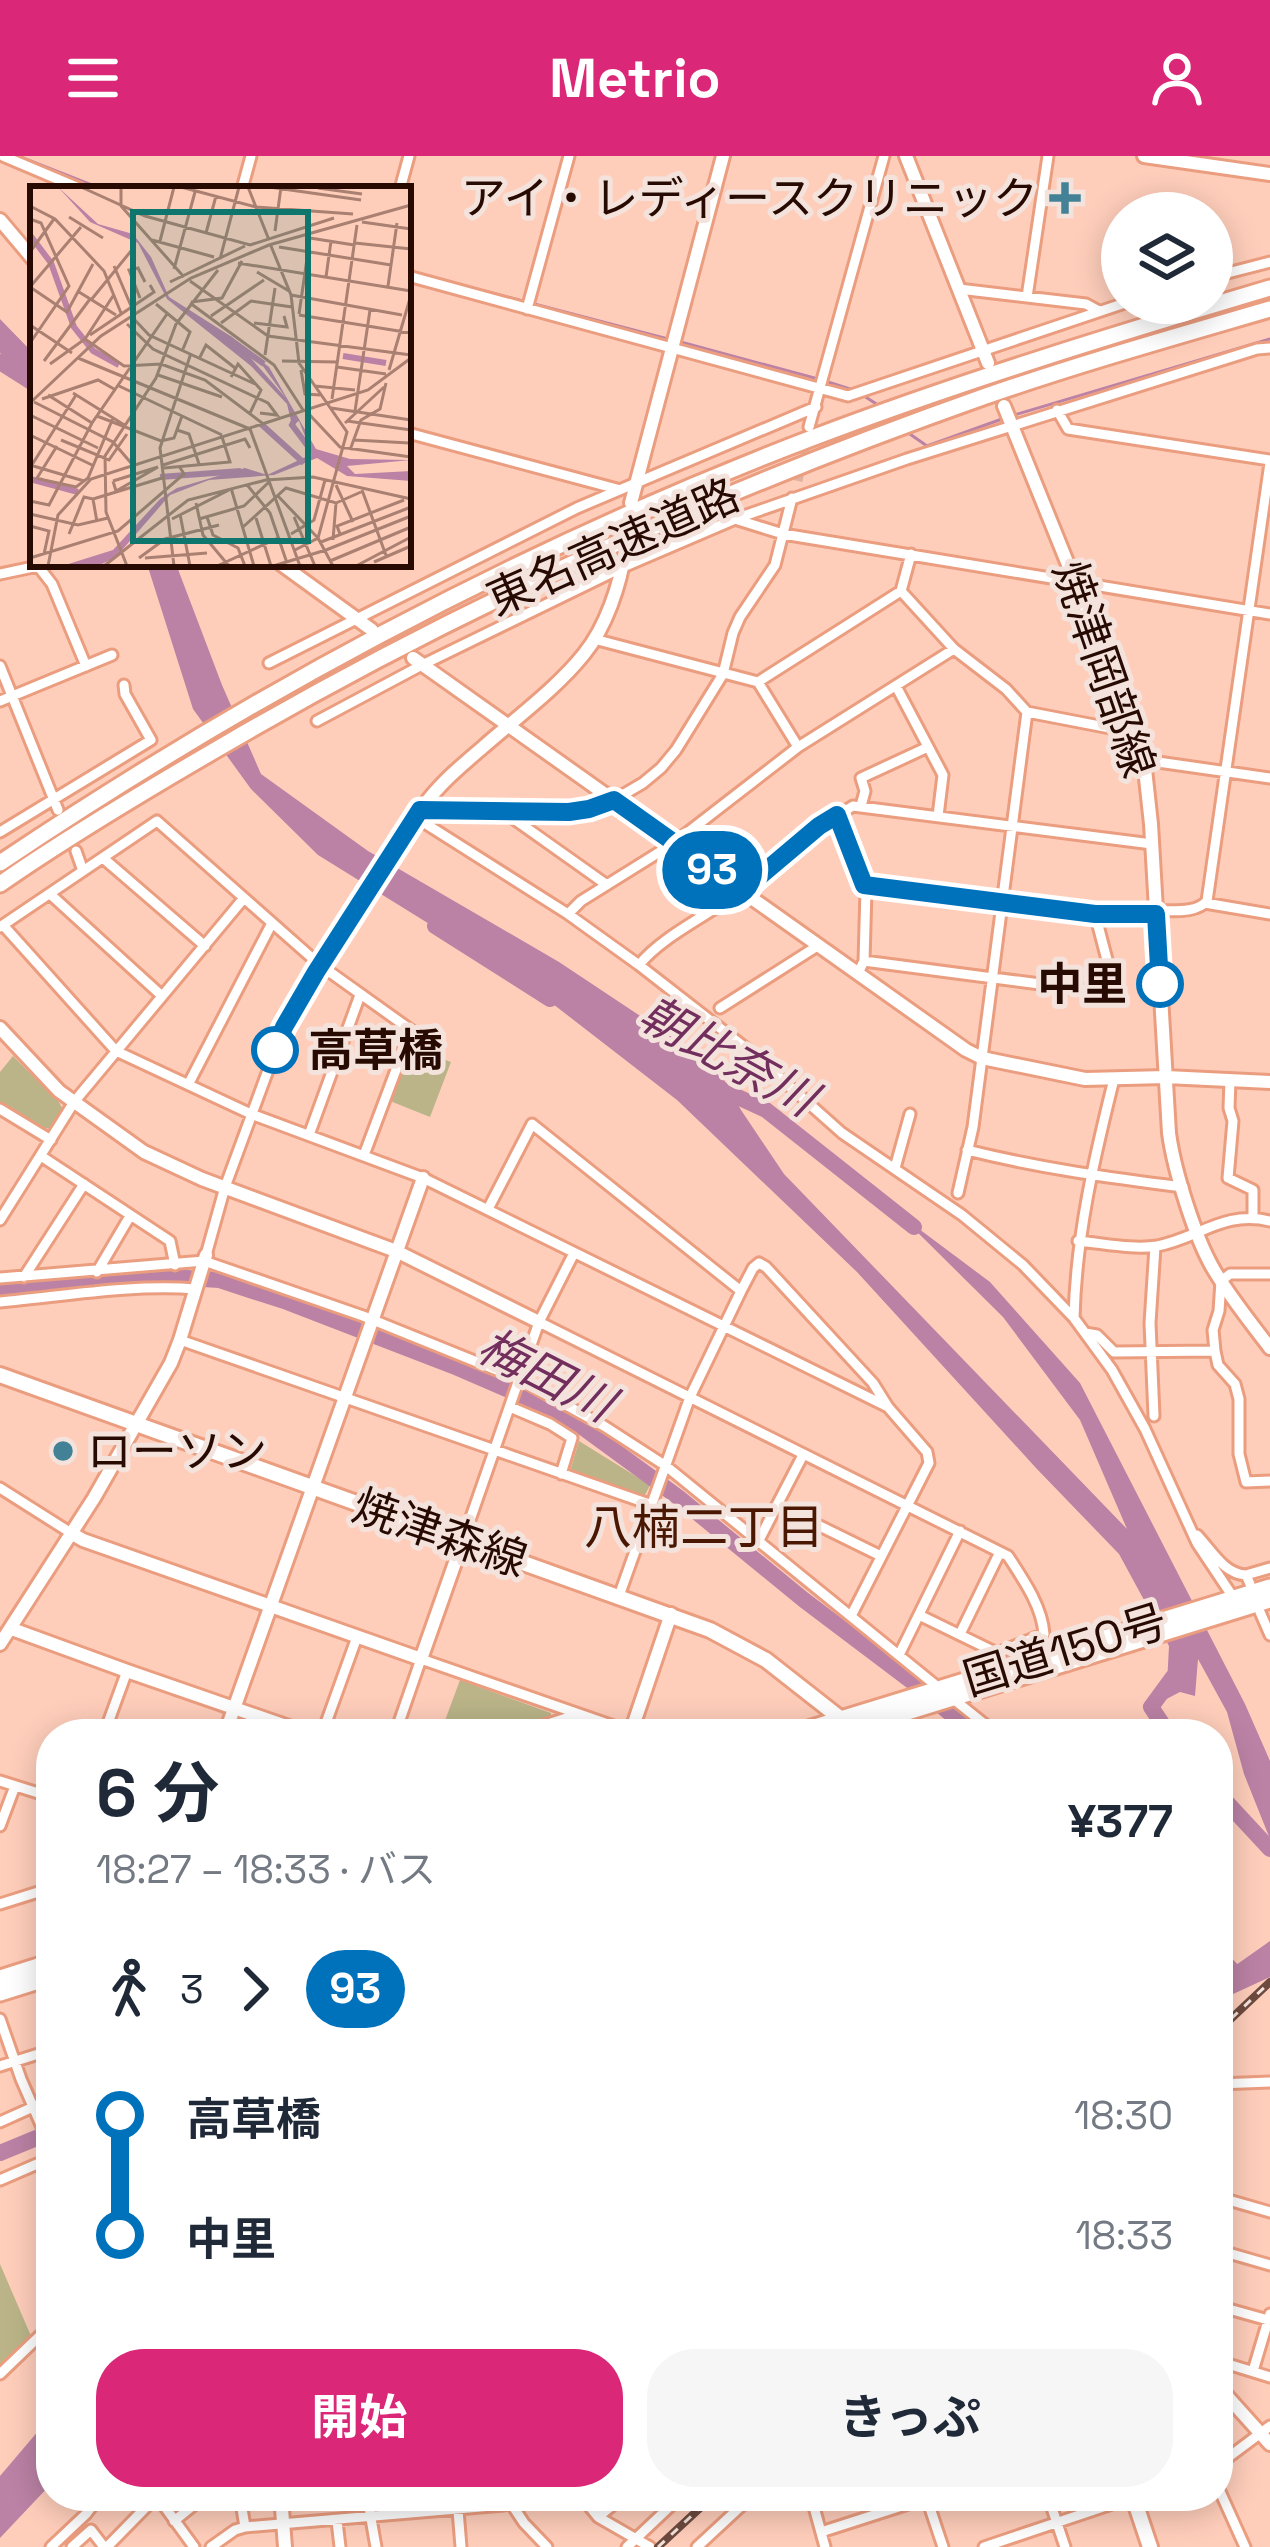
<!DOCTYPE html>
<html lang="ja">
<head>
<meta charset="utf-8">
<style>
	:root { --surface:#fff; --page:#f6f6f7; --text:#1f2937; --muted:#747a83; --accent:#db2777 }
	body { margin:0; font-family:"Space Grotesk","Noto Sans JP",sans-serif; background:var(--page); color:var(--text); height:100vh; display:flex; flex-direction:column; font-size:45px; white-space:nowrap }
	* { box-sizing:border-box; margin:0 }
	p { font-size:39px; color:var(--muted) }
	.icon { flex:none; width:66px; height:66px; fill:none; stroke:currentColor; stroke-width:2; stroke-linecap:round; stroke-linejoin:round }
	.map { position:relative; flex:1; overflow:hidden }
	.panel { position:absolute; left:36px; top:1563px; width:1197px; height:792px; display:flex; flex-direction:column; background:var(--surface); border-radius:48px; box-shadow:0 6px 30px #0003 }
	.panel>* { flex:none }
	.badge { padding:0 24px; border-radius:39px; font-size:42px; line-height:78px }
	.fabs { position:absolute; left:1101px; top:36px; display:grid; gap:24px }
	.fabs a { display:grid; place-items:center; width:132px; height:132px; border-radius:50%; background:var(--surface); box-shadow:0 6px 30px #0003; font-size:60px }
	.map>.badge { position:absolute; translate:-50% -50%; box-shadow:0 0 0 6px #fff }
	.legs { display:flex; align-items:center; gap:18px; height:132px; padding:0 60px; font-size:39px }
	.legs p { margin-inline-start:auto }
	.overview { display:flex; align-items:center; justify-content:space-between; height:204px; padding:0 60px }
	h1 { font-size:66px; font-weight:700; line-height:90px }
	.action { display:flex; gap:24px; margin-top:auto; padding:24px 60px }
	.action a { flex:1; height:138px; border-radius:48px; background:var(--accent); color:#fff; font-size:48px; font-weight:700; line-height:138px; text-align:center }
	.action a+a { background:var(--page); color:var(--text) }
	ul { padding:0 60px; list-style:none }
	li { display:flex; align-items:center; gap:42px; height:120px; font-size:45px }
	li i { display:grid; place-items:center; width:18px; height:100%; margin:0 15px; background:currentColor }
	li i::after { content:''; width:30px; height:30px; margin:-15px; border:9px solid; border-radius:50%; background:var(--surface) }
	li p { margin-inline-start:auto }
	li:first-child i { background:linear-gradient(#0000 50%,currentColor 0) }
	li:last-child i { background:linear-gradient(currentColor 50%,#0000 0) }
	header { display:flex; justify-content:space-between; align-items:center; height:156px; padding:0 60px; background:var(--accent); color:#fff; font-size:54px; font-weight:700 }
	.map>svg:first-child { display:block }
	.green { fill:#bab488 }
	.water { fill:#bb82a5 }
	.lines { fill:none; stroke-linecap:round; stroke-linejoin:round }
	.stream { stroke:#bb82a5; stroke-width:3 }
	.river { stroke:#bb82a5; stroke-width:16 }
	.street-tunnel { stroke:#dfb19f; stroke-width:9; stroke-dasharray:9 4.5; stroke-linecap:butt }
	.street-casing { stroke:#eb9d7f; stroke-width:15 }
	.secondary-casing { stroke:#eb9d7f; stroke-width:18 }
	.primary-casing { stroke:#eb9d7f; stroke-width:20 }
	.highway-casing { stroke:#eb9d7f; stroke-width:21 }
	.street { stroke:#fff; stroke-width:9 }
	.secondary { stroke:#fff; stroke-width:12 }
	.primary { stroke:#fff; stroke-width:14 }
	.highway { stroke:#fff; stroke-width:15 }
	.rail-casing { stroke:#6d4a3e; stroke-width:8 }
	.rail { stroke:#f4e3dd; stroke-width:3; stroke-dasharray:9; stroke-linecap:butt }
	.line-1-casing { stroke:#fff; stroke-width:27 }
	.line-1 { stroke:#0072bc; stroke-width:18 }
	.poi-dot { fill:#438296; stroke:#f4e3dd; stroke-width:4.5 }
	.stop-1-dot { fill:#fff; stroke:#0072bc; stroke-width:6 }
	.labels { text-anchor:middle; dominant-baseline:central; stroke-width:10; stroke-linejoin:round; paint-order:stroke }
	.poi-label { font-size:45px; fill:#270b02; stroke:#f4e3dd; text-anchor:end }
	.street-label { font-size:45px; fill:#270b02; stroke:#f4e3dd }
	.stop-label { font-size:45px; font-weight:bold; fill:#270b02; stroke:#f4e3dd; text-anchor:end }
	.water-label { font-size:48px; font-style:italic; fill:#722e5c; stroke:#f4e3dd }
	.neighbourhood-label { font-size:48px; fill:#491702; stroke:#f4e3dd }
	.inset-river { fill:none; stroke:#bb82a5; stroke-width:6 }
	.inset-road { fill:none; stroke:#a98071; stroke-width:3 }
	.view { fill:#0f766e; fill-opacity:0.15; stroke:#0f766e; stroke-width:6 }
	.inset-edge { fill:none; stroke:#270b02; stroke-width:6 }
</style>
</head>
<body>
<header><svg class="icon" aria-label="menu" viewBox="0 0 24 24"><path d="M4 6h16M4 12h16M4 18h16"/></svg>Metrio<svg class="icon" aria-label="person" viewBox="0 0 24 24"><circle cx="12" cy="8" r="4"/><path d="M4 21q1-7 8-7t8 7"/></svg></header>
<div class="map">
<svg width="1270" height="2391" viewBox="0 0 1270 2391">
	<rect width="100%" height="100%" fill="#ffcebb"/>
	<path class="green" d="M411,891L451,906L430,961L390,945Z
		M13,900L59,946L62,952L50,972L42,973L0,947V916Z
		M579,1285L650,1329L643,1343L570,1315Z
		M460,1524L551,1557L550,1564L506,1578H440Z
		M0,2108L31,2180L0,2208Z"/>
	<path class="water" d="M0,163L33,197V227L0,197Z
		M147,408H176L222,529L261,618L368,695L559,806L717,911L741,954L784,1018L1127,1373L1080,1264L1003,1161L899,1058L990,1126L1080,1227L1245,1548L1270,1605V1683L1244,1618L1227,1556L1198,1503L1195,1540L1180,1536L1151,1551L1167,1528L1169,1490L1119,1398L1036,1312L857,1116L677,944L531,831L318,699L251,633L193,553Z
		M1270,1785V1821L1218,1845V1816L1236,1809Z
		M51,2260V2328L0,2382V2320Z"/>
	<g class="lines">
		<path class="stream" d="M18,0L102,33
			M408,115L668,183
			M677,185L818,223
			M828,226L853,234
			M861,238L878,249
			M1011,260L1270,183
			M907,276L927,290L1002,263"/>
		<path class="river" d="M0,206L33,227
			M435,770L550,843
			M716,931L766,954L914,1071
			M0,1134L172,1121L219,1124L287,1146L453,1210L527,1242L585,1273L678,1341L804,1444L914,1527L975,1578
			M1169,1578L1151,1551L1173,1521
			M1218,1637L1270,1693
			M1218,1799L1238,1821
			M0,1997L51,1976"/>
		<path class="street-tunnel" d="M798,325L807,283"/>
		<defs>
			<path id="street" d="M3,0L81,33
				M242,33L251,0
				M400,33L409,0
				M408,120L848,240L1125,147
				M1212,121L1270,106
				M959,133L1086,148L1099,155
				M1027,141L1048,0
				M527,153L569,0
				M1057,254L1068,273L1270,304
				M809,271L884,0
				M408,277L617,333
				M738,364L783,378L1270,458
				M0,418L38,410L52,428L86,510
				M901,435L954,493L1006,533L1027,556L1136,577
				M594,483L758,526L798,591
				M269,507L577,352L816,251
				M0,510L58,654
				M758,526L901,435L911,398
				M896,530L943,619L938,660
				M0,545L112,499
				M317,565L422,509L623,411L735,363L907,303L1257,193L1270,192
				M1144,604L1270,622
				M861,650L865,635L861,622L928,591
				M420,654L535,657L589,653L614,644L643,627L661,612L676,594L723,518L733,477L740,461L775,409L792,342
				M504,656L607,729
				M837,659L866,734L864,805L858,817
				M415,661L568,758L639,809L752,897L842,977L962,1059L1023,1109L1074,1162L1112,1214L1145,1273L1197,1387L1233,1441
				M0,676L151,584L125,538L124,529
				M76,695L83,715
				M103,702L205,790
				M864,729L1095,758H1156
				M50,738L162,840
				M1205,747L1270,758
				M1156,755C1172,754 1195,758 1207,745L1270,307
				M568,758L581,745L674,687L798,591L954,493
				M3,769L116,895L251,958L423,1022L888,1251
				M0,771L157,665L320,809L411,874L364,999
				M864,805L1116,838L1095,758
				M639,809C662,780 709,759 739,736C779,707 809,676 853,650L1152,688
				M720,852L819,789
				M1230,924L1229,952L1233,965L1228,1022L1253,1034V1061
				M189,927L272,767
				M0,953L51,984
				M309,979L360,839
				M967,994C1039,1012 1110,1022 1183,1031
				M41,1000L170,1085L175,1109
				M895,1012L910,958
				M958,1037L973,971L1027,556
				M488,1053L532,968L741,1135
				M0,1064L74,946L244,742
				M1078,1085C1102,1087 1133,1094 1157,1090C1199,1082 1224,1054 1270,1065
				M206,1099L225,1031L284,871L413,666
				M97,1116L130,1060
				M1270,1118H1230L1221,1125L1219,1155L1213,1174L1215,1195L1218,1209L1235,1228L1239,1243V1298L1246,1326L1270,1325
				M24,1121L84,1028
				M0,1122L204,1105L363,1160L519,1223L604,1270L666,1310L939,1532
				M0,1146C65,1140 131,1128 196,1133
				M1074,1162C1076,1080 1094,1003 1114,923
				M539,1166L1008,1400C1023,1423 1042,1450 1044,1478L997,1497L919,1459
				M1085,1177L1097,1179L1114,1196L1215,1195
				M180,1184L652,1349
				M510,1251L550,1268L572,1282L561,1318
				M1154,1260L1150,1167L1155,1091
				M803,1299L777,1349L881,1400
				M0,1332L71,1377
				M1197,1379C1212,1395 1224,1418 1246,1419L1250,1428
				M463,1384L539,1166L574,1097
				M758,1386L777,1349
				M1246,1419L1270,1412
				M619,1440L690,1241L741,1135L753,1112L759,1107L766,1111L873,1227L888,1251L927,1296L929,1307L851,1460
				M1260,1456L1270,1479
				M960,1478L1000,1396
				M899,1499L960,1375
				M952,1542L997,1578
				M104,1578L127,1515
				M322,1578L357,1481
				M395,1578L421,1503L631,1576L632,1578
				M516,1578L579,1558
				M0,1625L51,1641
				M0,1670L15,1630
				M0,1748L51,1732
				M0,1863L21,1923L51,1992
				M0,1910L51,1894
				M1218,1928L1270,1926
				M0,1966L51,1943
				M0,2024L51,2002
				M1218,2041L1270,2056
				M1218,2094L1270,2109
				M1218,2150L1268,2164
				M1218,2205L1270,2221
				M1253,2215L1270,2158
				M0,2218L51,2169
				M1218,2309L1270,2270
				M1218,2331L1245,2391
				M157,2340L194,2391
				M240,2340L245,2371
				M367,2340L376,2391
				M506,2340L524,2367L547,2391
				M581,2340L598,2361L650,2391
				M811,2340L825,2391
				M926,2340L943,2391
				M1048,2340L1065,2391
				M458,2354L461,2391
				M598,2361L624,2340
				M174,2365L205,2340
				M337,2365L340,2391
				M821,2376L933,2340
				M51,2391L86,2358L100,2340
				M72,2391L91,2374L104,2391
				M107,2391L157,2340
				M211,2391L235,2374L245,2371L504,2349L518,2340
				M627,2391L681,2340
				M697,2391L752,2340
				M984,2391L1136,2340"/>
			<path id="secondary" d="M906,0L988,207
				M1144,0L1270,18
				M0,64L33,103
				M1004,250L1136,577L1144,604L1151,668L1169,977C1174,1014 1195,1082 1214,1114C1230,1141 1251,1167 1270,1192
				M631,347L723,0
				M281,408L372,474
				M413,502L966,894L982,902L1085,923L1166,921L1270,926
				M413,666C430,636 456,614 482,592C516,562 556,533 584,498C606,471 620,429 625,395
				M0,872L59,935L144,996L202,1023L396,1095L539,1166
				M71,1377L83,1384L421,1503L463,1384
				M12,1473L127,1515L309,1578
				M0,1488L94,1342L171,1207L180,1184L206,1099
				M631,1576L671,1458
				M225,1578L423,1022
				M1218,2230L1270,2288
				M281,2340L285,2391"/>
			<path id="primary" d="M0,1219L710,1474L766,1504L845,1566
				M1133,2340L1150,2391"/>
			<path id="highway" d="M0,707C253,537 527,391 812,282C962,225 1116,178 1270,132
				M0,728C72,678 148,633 224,589C465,448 720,334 983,241C1078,208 1174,181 1270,153
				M792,1578L1270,1431
				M836,1578L1270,1444
				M0,1822L51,1806
				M0,1837L51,1821"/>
		</defs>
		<use href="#street" class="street-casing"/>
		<use href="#secondary" class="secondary-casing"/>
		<use href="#primary" class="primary-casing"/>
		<use href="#highway" class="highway-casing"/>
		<use href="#street" class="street"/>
		<use href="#secondary" class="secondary"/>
		<use href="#primary" class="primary"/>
		<use href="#highway" class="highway"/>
		<defs>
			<path id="rail" d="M1218,1875L1270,1826
				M658,2391L713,2340"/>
		</defs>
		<use href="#rail" class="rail-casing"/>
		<use href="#rail" class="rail"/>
	</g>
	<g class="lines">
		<defs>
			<path id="line-1" d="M275,894L284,871L316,816L420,654L569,656L589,653L614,644L742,735L819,670L837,659L864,729L1095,758H1156L1160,828"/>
		</defs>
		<use href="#line-1" class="line-1-casing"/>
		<use href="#line-1" class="line-1"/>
	</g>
	<g class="poi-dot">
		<path d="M1059 24h12v12h12v12h-12v12h-12v-12h-12v-12h12z"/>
		<circle cx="63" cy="1295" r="12"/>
	</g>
	<g class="stop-1-dot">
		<circle cx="1160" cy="828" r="21"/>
		<circle cx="275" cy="894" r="21"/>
	</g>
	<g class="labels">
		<g class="poi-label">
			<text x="1038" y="42">アイ・レディースクリニック</text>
			<text x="87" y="1295" text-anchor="start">ローソン</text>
		</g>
		<g class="street-label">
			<text transform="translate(613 391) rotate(-24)">東名高速道路</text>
			<text transform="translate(1104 513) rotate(71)">焼津岡部線</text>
			<text transform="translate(440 1377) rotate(19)">焼津森線</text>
			<text transform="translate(1065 1494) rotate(-17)">国道150号</text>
		</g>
		<g class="stop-label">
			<text x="1127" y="828">中里</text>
			<text x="308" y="894" text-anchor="start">高草橋</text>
		</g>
		<g class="water-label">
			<text transform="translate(728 900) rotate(29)">朝比奈川</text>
			<text transform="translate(546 1219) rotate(27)">梅田川</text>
		</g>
		<g class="neighbourhood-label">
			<text x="704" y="1371">八楠二丁目</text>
		</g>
	</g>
	<g transform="translate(30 30)">
		<rect width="381" height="381" fill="#ffcebb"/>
		<path d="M28,1L68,38L103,48L121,71L139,111L202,151L256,212L227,172L239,181L286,263L320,273L381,274L317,280L325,288L381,285V295L317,290L287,272L244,289L179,294L140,309L86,371L68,380H32L83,364L130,313L147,302L215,282L237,289L282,268L269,235L262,239L257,218L221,180L137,113L108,57L60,36Z" fill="#bb82a5"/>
		<path class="inset-river" d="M0,49L21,77L44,141L63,165L89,179M198,152L234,178M313,170L356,177M266,231L262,239L283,267M231,238L274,277M130,291L211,285M0,293L48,306"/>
		<path class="inset-road" d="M51,1L115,30L220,59L304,32M91,1V20L154,91M151,1L226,21L323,28M218,1L239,54M239,1L331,14M288,2L332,8M0,20L25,33L74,85L91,127M39,31L73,52M0,33L11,37L39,100L0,157M332,36L381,43M51,41L0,101L37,126L63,78M245,45L251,1M176,47L186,10M280,52L324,59M122,54L184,71M130,55L144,1M325,57L381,63M241,60L261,109L269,177L317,246L288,352L303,380M249,61L361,79M0,66L24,33M190,73L209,1M208,77L381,105M84,80L101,120M144,83L165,6M227,86L259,105M296,91L301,55M160,95L238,150L381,169M140,96L215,60M358,100L367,37M49,106L86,129M261,109L372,129M110,112L99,84L108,82L115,96M61,114L101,65M161,116L192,112L212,75M160,117L244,179L273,224M126,118L160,146L153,163M269,128L280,52M269,129L381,147M181,130L234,94M103,132L119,149L225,198M191,137L221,115L262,121M224,137L257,141L254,130M97,138L123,163L238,217L247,229L230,227M0,139L42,167M60,149L124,106L120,99M55,153L94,180L131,178L175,194L232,237M235,169L245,102M170,171L176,159L205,182M48,172L220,243L270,380M14,175L60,113M252,175L307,176M20,178L55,153L83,110M307,181L356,188M271,184L275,208L290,209M359,184L381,109M128,189L192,211M201,191L208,178L231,204L220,227M87,199L192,249M285,200L325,204M43,207L96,240M18,209L62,237M12,213L68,194L84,203M302,213L327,39M4,216L83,256L101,277M0,217L71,150L161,92L239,59L381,19M301,222L381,234M325,225L340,124M277,226L310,261L381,271M0,229L68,262M67,230L131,255L144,252L152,230M317,235L381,244M315,237L354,201M147,244L159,248L169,278M0,249L62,279M31,254L79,274L97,248M324,254L379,257M320,264L331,234L350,223L356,197M0,279L54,295M133,279L215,253L220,262M0,282L46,209M134,282L200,276L192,251M14,294L46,301L58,292L83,232M14,294L7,292L27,260M83,295L86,305L128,281M83,295L128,281M306,299L323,336M218,300L240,327L257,377M201,302L224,380M332,304L357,372M247,309L288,352L265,364M63,313L132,292M0,315L19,319L62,237L137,128M166,317L173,349L199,380M0,328L48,339L78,332M150,328L160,380M177,331L183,349L208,362L215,380M264,331L285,380M226,332L241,380M142,333L199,304M169,333L214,320L239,296M0,340L19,345L14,368M213,341L256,302L306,317L331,306M39,348L54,311L63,313L67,336M261,348L284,334L295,294M310,348L307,340L374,314M303,354L306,317M291,356L381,321M296,364L381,330M0,372L88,345L154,288L149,280M109,372L135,353L189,339M115,372L177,367M300,375L381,341M344,376L381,360M18,380L28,329L61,293L338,204L381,172M74,380L158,314L236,294L283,291L381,313M97,380L76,326L75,270L126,192L146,138L188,84M144,380L130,262L161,167M187,380L248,352M243,380L296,364M326,380L381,351"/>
		<path class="view" d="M103,26H278V355H103Z"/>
		<rect width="381" height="381" class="inset-edge"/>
	</g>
</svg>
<div class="fabs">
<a><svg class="icon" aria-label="layers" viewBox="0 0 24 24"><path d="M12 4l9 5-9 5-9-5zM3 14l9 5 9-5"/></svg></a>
</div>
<b class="badge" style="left:712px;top:714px;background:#0072bc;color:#fff">93</b>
<section class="panel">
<div class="overview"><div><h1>6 分</h1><p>18:27 – 18:33 · バス</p></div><b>¥377</b></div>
<div class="legs"><svg class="icon" aria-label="walk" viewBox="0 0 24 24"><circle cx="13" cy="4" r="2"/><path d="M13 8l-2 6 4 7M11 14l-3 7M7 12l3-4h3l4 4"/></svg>3<svg class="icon" aria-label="forward" viewBox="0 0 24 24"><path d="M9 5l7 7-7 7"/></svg><b class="badge" style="background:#0072bc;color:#fff">93</b></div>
<ul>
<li><i style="color:#0072bc"></i><b>高草橋</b><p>18:30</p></li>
<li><i style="color:#0072bc"></i><b>中里</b><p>18:33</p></li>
</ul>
<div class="action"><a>開始</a><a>きっぷ</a></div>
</section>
</div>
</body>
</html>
